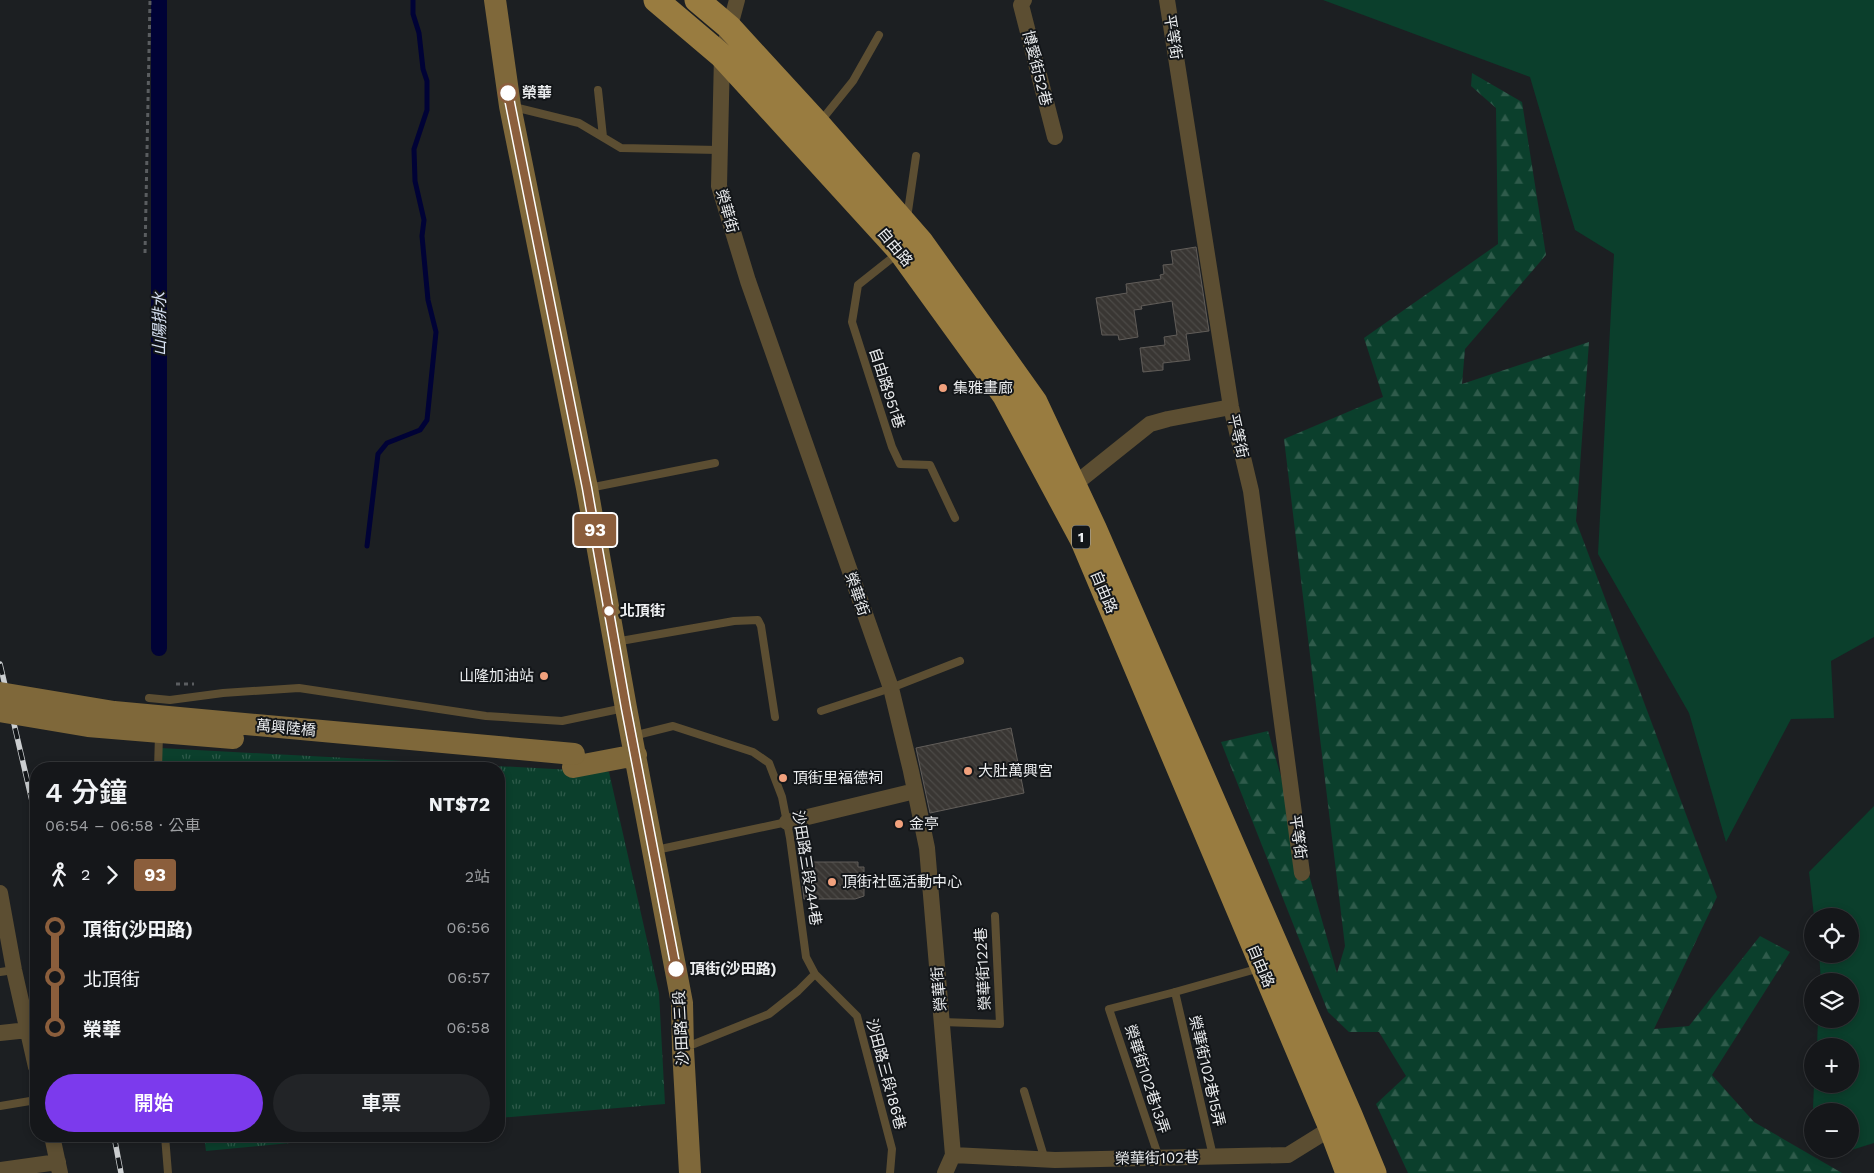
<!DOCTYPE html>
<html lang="zh-TW">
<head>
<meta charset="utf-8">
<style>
	:root { --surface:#15171a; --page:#222427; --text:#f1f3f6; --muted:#9d9fa2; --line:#343639; --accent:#7c3aed }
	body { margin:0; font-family:"Work Sans","Noto Sans TC",sans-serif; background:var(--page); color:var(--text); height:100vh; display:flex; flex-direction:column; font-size:19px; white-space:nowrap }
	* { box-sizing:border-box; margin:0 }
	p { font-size:16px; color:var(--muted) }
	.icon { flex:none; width:28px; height:28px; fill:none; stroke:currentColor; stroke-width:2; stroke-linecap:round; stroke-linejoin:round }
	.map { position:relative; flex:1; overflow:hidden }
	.side { position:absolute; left:30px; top:762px; width:475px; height:380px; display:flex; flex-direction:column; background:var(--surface); border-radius:20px; box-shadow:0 2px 8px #0003,0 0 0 1px var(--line) }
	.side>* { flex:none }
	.badge { padding:0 10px; border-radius:4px; font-size:18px; line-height:32px }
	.fabs { position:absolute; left:1804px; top:908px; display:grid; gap:10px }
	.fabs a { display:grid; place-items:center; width:55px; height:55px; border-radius:50%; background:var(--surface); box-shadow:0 2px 8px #0003,0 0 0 1px var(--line); font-size:25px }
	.map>.badge { position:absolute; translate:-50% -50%; box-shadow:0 0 0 2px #fff }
	.legs { display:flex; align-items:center; gap:8px; height:55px; padding:0 15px; font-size:16px }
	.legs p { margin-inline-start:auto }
	.summary { display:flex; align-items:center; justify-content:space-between; height:85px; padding:0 15px }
	h1 { font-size:28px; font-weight:600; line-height:38px }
	.cta { display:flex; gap:10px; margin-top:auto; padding:10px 15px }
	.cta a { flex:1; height:58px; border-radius:30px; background:var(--accent); color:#fff; font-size:20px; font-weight:600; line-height:58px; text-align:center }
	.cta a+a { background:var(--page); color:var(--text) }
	ul { padding:0 15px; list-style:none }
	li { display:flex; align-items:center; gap:18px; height:50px; font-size:19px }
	li i { display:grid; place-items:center; width:8px; height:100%; margin:0 6px; background:currentColor }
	li i::after { content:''; width:12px; height:12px; margin:-6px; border:4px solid; border-radius:50%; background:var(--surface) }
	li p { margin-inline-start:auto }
	li:first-child i { background:linear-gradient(#0000 50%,currentColor 0) }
	li:last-child i { background:linear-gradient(currentColor 50%,#0000 0) }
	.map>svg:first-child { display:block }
	.grass { fill:#0b3f2c }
	.forest { fill:url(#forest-firs) }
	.park { fill:url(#park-tufts) }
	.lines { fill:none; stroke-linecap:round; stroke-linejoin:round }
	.stream { stroke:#000236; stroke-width:5 }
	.canal { stroke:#000236; stroke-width:16 }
	.building { fill:url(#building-back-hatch); stroke:#615d59 }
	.path { stroke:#5a5d60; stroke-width:3; stroke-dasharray:4 4; stroke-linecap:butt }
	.lane { stroke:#5c4e32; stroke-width:8 }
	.street { stroke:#5c4e32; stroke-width:16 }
	.secondary { stroke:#7f683a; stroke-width:22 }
	.primary { stroke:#997c40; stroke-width:25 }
	.rail-casing { stroke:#cbced0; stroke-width:5.5 }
	.rail { stroke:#131619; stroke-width:4; stroke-dasharray:11; stroke-linecap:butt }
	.secondary-bridge { stroke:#7f683a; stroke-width:22 }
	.line-1-casing { stroke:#fff; stroke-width:11 }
	.line-1 { stroke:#8b5e3c; stroke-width:8 }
	.stop-1-dot { fill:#fff; stroke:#8b5e3c; stroke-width:2.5 }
	.poi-dot { fill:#f1a17d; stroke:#131619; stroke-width:2 }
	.labels { text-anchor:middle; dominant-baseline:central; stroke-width:4; stroke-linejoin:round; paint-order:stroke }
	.shield { fill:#131619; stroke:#aaacaf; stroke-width:1 }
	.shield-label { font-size:14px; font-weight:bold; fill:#ebedef }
	.street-label { font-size:15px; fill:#ebedef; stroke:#131619 }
	.stop-label { font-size:15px; font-weight:bold; fill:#ebedef; stroke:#131619; text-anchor:start }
	.poi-label { font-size:15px; fill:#ebedef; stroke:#131619; text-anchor:start }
	.water-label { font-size:16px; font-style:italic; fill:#d7e1f2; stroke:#131619 }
</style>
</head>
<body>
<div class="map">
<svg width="1874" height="1173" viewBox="0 0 1874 1173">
	<defs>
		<pattern id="forest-firs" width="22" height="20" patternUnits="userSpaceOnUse" patternTransform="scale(1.25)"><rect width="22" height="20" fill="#0b3f2c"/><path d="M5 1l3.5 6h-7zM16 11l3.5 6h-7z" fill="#2f5b4b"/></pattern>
		<pattern id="park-tufts" width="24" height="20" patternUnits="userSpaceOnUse" patternTransform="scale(1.25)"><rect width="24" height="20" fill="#0b3f2c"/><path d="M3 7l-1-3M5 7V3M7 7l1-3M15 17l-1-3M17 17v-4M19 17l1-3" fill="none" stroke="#2f5b4b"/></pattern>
		<pattern id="building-back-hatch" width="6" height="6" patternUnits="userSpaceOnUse" patternTransform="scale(1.25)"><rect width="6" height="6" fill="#393633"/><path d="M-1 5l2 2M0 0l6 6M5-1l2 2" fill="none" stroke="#4c4a47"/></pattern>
	</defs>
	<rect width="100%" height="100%" fill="#1c1f22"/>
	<path class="grass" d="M1323,0H1874V637L1831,661L1834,718L1791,719L1726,842L1689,713L1598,554L1614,254L1575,230L1530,77Z
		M1874,806V1143L1842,1153L1839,1149H1850V1111H1815L1813,1108L1814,1084H1850V1046H1817L1818,1019H1850V981H1821L1819,954H1850V916H1814L1809,872Z"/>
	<path class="forest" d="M1472,73L1522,102L1546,255L1465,349L1462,384L1589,342L1576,521L1717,897L1654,1029L1689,1026L1760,936L1790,952L1712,1075L1754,1122L1842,1173H1408L1376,1104L1406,1076L1379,1032H1349L1328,1012L1221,742L1268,731L1337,973L1345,946L1284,439L1383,397L1364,338L1498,244L1496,108L1471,86Z"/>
	<path class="park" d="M160,748L609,772L659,993L665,1104L499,1118V769H161Z
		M204,1136H290V1143L206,1151Z"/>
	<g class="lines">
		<path class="stream" d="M367,546L378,454L387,443L420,430L427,420L436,332L428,300L422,236L424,220L415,181L414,149L427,110V81L423,69L419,33L413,14V0"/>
		<path class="canal" d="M159,648V0"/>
	</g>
	<path class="building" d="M1196,247L1209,331L1186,334L1190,360L1163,363V370L1143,372L1140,348L1165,345L1164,337L1177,335L1172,301L1141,306L1142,309L1134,310L1138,337L1119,340L1118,335H1102L1096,298L1127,293L1126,284L1161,279L1160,275L1164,274L1163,265L1173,264L1171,251Z
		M1011,728L1024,793L930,813L916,748Z
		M800,862H858V867H864V896L855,899H804Z"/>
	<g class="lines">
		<path class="path" d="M145,253L150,0
			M176,684H194"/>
		<path class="lane" d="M598,90L603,137
			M514,107L579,123L621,148L718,150
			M820,122L853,81L879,35
			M907,218L916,156
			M897,254L858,285L852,322L892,447L900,464L930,465L955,518
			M589,488L715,463
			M615,642L734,621L758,620L761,626L775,717
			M149,698L170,700L223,693L299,688L486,716L562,721L624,708
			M821,711L891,688L960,661
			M633,736L673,726L753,752L769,763L782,797L790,838L806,957L815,974L857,1016L892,1149L890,1173
			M158,769L159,735
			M656,850L787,822
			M0,972L14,970
			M1175,992L1213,1156
			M942,1022L1000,1024L995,916
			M684,1048L769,1014L798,991L815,974
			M1024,1091L1045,1160
			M0,1106L36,1100
			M165,1136L168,1173
			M1159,1158L1109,1009L1175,992L1260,968"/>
		<path class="street" d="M737,0L722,56L719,186L748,281L891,688L911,771L927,848L953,1155L945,1173
			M1024,0L1021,5L1055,137
			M1167,0L1231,407L1251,491L1302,873
			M1075,484L1150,424L1168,419L1231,407
			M787,822L915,791
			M0,893L14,970L36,1067
			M0,1033L28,1030
			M52,1136L60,1173
			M953,1155L1055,1160L1288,1155L1338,1124
			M0,1170L58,1162"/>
		<path class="secondary" d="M495,0L510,106L587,488L626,708L682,1003L683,1049L690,1173
			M573,767L636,755"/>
		<path class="primary" d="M656,0L722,56L900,251L1005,396L1082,539L1331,1128L1348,1173
			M697,0L729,27L818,124L921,242L1035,402L1094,528L1350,1115L1374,1173"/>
		<defs>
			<path id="rail" d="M0,664L36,818
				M114,1136L121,1173"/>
		</defs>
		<use href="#rail" class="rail-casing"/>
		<use href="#rail" class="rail"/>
		<path class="secondary-bridge" d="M0,693L114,712L574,754
			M0,711L88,726L233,738"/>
	</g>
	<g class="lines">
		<defs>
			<path id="line-1" d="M508,93L587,488L626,708L676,969"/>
		</defs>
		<use href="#line-1" class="line-1-casing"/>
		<use href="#line-1" class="line-1"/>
	</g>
	<g class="stop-1-dot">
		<circle cx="508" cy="93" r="9"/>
		<circle cx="609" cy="611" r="6"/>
		<circle cx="676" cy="969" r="9"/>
	</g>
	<g class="poi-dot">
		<circle cx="943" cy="388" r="5"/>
		<circle cx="544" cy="676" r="5"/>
		<circle cx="968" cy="771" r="5"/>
		<circle cx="783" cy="778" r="5"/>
		<circle cx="899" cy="824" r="5"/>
		<circle cx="832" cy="882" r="5"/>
	</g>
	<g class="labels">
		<rect class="shield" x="1072" y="525.5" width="18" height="23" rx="4"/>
		<g class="shield-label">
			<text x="1081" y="537">1</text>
		</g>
		<g class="street-label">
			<text transform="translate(1173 37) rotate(81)">平等街</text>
			<text transform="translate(1037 68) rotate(76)">博愛街52巷</text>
			<text transform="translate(727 211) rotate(74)">榮華街</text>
			<text transform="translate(895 247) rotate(50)">自由路</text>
			<text transform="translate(887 388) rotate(72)">自由路951巷</text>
			<text transform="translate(1238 436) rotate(77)">平等街</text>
			<text transform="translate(1104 592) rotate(67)">自由路</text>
			<text transform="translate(857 594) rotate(71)">榮華街</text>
			<text transform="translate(286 728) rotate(5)">萬興陸橋</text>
			<text transform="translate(1298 837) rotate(82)">平等街</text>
			<text transform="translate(807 868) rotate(81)">沙田路三段244巷</text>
			<text transform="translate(1261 966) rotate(67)">自由路</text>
			<text transform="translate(983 969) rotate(-93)">榮華街122巷</text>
			<text transform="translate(939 989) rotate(-95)">榮華街</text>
			<text transform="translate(681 1028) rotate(-93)">沙田路三段</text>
			<text transform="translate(1207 1071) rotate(77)">榮華街102巷15弄</text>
			<text transform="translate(886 1074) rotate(75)">沙田路三段186巷</text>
			<text transform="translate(1147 1079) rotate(72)">榮華街102巷13弄</text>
			<text transform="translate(1157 1158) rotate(-1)">榮華街102巷</text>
		</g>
		<g class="stop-label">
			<text x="522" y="93">榮華</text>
			<text x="620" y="611">北頂街</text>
			<text x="690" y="969">頂街(沙田路)</text>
		</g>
		<g class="poi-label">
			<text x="953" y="388">集雅畫廊</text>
			<text x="534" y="676" text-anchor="end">山隆加油站</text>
			<text x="978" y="771">大肚萬興宮</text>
			<text x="793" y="778">頂街里福德祠</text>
			<text x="909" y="824">金亭</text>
			<text x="842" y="882">頂街社區活動中心</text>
		</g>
		<g class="water-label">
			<text transform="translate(159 324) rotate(-90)">山陽排水</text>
		</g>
	</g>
</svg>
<div class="fabs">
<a><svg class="icon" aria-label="locate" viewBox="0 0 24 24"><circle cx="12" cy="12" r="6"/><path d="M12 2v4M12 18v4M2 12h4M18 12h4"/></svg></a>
<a><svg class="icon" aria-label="layers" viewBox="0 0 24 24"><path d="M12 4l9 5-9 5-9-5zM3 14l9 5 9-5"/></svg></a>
<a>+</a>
<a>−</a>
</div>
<b class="badge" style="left:595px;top:530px;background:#8b5e3c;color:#fff">93</b>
<section class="side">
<div class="summary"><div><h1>4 分鐘</h1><p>06:54 – 06:58 · 公車</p></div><b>NT$72</b></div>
<div class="legs"><svg class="icon" aria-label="walk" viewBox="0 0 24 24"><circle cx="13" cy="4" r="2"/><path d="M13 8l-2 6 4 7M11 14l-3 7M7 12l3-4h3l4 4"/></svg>2<svg class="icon" aria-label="forward" viewBox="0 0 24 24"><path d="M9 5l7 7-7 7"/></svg><b class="badge" style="background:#8b5e3c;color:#fff">93</b><p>2站</p></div>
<ul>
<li><i style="color:#8b5e3c"></i><b>頂街(沙田路)</b><p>06:56</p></li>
<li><i style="color:#8b5e3c"></i><span>北頂街</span><p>06:57</p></li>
<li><i style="color:#8b5e3c"></i><b>榮華</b><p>06:58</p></li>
</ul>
<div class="cta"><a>開始</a><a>車票</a></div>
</section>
</div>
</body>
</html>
